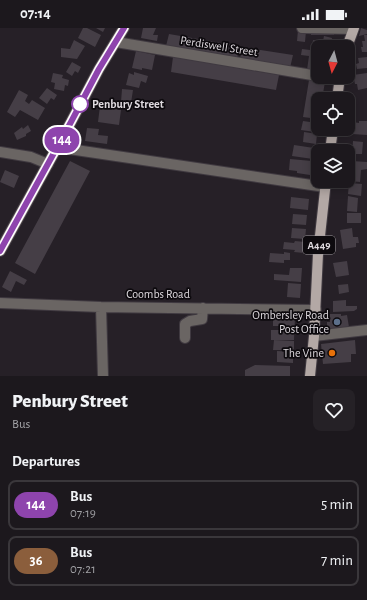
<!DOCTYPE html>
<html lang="en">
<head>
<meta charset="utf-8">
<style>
	:root { --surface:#1c181d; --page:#252126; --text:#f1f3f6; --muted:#a0a0a4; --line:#3a373b }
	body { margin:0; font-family:"Alegreya Sans",sans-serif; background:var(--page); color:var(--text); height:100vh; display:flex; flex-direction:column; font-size:15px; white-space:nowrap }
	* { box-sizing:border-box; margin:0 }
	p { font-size:13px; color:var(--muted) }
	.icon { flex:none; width:22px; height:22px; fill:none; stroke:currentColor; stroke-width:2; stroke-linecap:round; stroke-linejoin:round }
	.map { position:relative; height:348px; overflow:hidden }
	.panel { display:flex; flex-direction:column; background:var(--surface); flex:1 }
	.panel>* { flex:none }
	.badge { padding:0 8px; border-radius:13px; font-size:14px; line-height:26px }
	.needle { width:26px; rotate:186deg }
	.controls { position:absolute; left:311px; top:12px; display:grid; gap:8px }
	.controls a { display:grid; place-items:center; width:44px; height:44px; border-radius:8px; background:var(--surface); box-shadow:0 2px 10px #0003,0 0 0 1px var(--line); font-size:20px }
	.map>.badge { position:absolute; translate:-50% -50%; box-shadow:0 0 0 2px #fff }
	h2 { padding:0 12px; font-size:15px; line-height:36px }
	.round { display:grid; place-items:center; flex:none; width:42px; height:42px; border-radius:8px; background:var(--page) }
	.summary { display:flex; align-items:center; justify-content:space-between; height:68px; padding:0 12px }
	h1 { font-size:19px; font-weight:800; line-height:30px }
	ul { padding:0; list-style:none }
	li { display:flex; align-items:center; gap:12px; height:50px; margin:0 8px 6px; padding:0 4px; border:2px solid var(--line); border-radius:8px }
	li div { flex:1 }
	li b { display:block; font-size:15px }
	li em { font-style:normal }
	li .badge { min-width:44px; font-weight:700; text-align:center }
	.status { display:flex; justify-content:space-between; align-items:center; height:28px; padding:0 20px; background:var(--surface); direction:ltr }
	.status svg { height:11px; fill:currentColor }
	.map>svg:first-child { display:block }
	.building { fill:#453e46 }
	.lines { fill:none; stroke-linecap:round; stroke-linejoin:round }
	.minor-casing { stroke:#403a41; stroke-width:12 }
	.major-casing { stroke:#403a41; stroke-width:12 }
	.minor { stroke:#6a6563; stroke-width:10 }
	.major { stroke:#b3a8a5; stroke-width:10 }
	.line-casing { stroke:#fff; stroke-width:9 }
	.line { stroke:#8e44ad; stroke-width:6 }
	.stop-dot { fill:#fff; stroke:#8e44ad; stroke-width:2 }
	.service-dot { fill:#5c6f8a; stroke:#0d0a0e; stroke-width:1.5 }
	.food-dot { fill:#e8710a; stroke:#0d0a0e; stroke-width:1.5 }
	.labels { text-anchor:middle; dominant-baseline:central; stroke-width:3.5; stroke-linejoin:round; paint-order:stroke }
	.shield { fill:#0d0a0e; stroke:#a09ca0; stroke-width:1 }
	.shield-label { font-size:11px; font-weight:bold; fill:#dfdadf }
	.street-label { font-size:12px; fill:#dfdadf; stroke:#0d0a0e }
	.stop-label { font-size:12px; font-weight:bold; fill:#dfdadf; stroke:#0d0a0e; text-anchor:start }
	.poi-label { font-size:12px; fill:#dfdadf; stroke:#0d0a0e; text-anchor:end }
</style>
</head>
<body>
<div class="status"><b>07:14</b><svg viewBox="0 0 49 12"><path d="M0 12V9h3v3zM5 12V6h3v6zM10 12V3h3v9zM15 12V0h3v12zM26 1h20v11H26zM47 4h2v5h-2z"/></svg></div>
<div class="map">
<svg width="367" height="348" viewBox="0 0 367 348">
	<rect width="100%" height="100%" fill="#262027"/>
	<path class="building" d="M83,0H87L101,7L95,19L78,10Z
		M96,0H105L103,4Z
		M143,0H156L153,7H158L157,13L141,10Z
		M361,0L367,2V6L359,8Z
		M298,2L306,3L305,14L297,13Z
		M311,3H334V7H311Z
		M169,6L239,18L237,31L166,18Z
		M364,7H367V24H362L361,19H363L362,13H365Z
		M324,8L332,10L331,19H312L313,12L323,13Z
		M74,12L85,18L77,31L61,29V20L70,21Z
		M242,19L293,27L290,40L240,31Z
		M302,21L318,23V43L307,42L309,28L301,27Z
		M136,23L155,27L152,42L142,40V42L132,40Z
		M173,29L279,47L276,62L171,44Z
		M367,29V40L357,41L356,36L359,35L358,30Z
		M72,34L81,39L78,45L75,43L72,48L66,44Z
		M134,44L148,48L146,55L141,53L139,60L126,57L129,45L134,47Z
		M53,45L63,47L62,50L69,52L68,58L65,57L64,63L54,61L55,55L51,54Z
		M367,45V60L358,62L357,56H355L353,47Z
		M309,52L325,54L322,71H318V91L303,89Z
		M47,60L57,67L54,72L51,70L47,76L39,70Z
		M122,61L133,62L131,75L121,74Z
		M19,62L28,67L25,73L29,76L32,72L45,80L38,92L20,82L15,89L7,84Z
		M108,76L115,77L114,81L121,82L119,97L98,94L100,78L108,79Z
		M303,93L317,95L315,104L301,102Z
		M359,93H367V107L352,106L353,94L359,95Z
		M28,97L31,103L26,106V108L17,112L14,105L22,99L23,101Z
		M87,100L99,101L98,107L108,108L107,116L85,113Z
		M304,104L317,106L316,116L303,114Z
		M353,113L363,114L362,126H352Z
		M294,117L314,120L313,131L292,128Z
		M290,131L312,133L310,147L297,145V143L289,142Z
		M70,133L90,143L35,246L15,235Z
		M352,133L367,134V141L361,142L360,154L350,153Z
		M5,142L19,148L14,160L0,154Z
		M349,155L362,156L361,168L348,166Z
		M348,168L358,170L357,184L347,183Z
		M291,169L309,171L308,182L290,180Z
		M347,185H361V195H347Z
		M293,186L307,187L306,197L292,196Z
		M292,200L306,201L305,211L291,210Z
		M352,200L353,209H358L359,215H356V219L343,221L340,202Z
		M295,213L305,214L304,225L294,224L295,222L283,221L284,214L294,215Z
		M284,224L290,225V232H284V235L269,234L270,225L284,226Z
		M347,233L349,247L336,249L333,235Z
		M290,240H302L301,254L274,252V246L289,247Z
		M10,243L27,252L24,257L16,253L11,264L2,259Z
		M288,255L301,256L300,270L287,269Z
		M348,256L349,264L339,266L338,257Z
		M346,272V278H357V281L354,283L333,284V273Z
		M330,286H341V288L347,287L349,299L327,302V294H330Z
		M273,288L295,289L294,312H271V302H279V298H273Z
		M274,312L294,313V322H273Z
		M355,312L356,326H351V334L323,336L321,316Z
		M277,323L293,324V335L277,334Z
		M255,337L290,338V348H245V342Z"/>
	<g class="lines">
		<defs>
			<path id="minor" d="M302,0L353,1
				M116,14L318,48
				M325,49L339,51
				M59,116L69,121L325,159
				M0,124L31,129L48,136
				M0,275L101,279L316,282
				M101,279L103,348
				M314,308L367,302
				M185,310V296L190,293L202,291L203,280"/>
			<path id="major" d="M347,19L354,0
				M337,71L340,49
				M330,123L333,101
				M0,223L71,94L99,41L124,0
				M310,348L314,308L318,226L326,153"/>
		</defs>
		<use href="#minor" class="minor-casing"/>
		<use href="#major" class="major-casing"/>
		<use href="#minor" class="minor"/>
		<use href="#major" class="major"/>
	</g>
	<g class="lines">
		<defs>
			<path id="line" d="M0,223L71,94L99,41L124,0"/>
		</defs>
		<use href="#line" class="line-casing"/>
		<use href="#line" class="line"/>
	</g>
	<circle class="stop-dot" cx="80" cy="76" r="8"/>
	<circle class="service-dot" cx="337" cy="294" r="4"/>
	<circle class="food-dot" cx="332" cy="325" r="4"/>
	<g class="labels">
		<rect class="shield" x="303" y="208" width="32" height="18" rx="3"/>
		<g class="shield-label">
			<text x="319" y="217">A449</text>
		</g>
		<g class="street-label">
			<text transform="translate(219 18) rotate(9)">Perdiswell Street</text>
			<text x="158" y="266">Coombs Road</text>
		</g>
		<g class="stop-label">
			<text x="92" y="76">Penbury Street</text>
		</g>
		<g class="poi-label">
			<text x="329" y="287">Ombersley Road<tspan x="329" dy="14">Post Office</tspan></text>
			<text x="324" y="325">The Vine</text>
		</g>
	</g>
</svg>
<div class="controls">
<a><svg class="needle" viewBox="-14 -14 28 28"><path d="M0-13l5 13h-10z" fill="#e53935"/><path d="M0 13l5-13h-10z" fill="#a0a0a4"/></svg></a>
<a><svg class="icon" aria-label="locate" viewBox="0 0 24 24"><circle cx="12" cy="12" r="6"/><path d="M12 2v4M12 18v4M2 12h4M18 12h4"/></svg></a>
<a><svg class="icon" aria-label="layers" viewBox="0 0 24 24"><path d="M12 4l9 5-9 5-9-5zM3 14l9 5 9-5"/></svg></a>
</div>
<b class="badge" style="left:62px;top:112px;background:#8e44ad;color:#fff">144</b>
</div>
<section class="panel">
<div class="summary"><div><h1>Penbury Street</h1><p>Bus</p></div><a class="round"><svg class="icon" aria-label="heart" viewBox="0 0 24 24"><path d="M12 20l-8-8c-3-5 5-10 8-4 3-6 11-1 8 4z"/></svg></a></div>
<h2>Departures</h2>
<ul>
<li><span class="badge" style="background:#8e44ad;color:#fff">144</span><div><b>Bus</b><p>07:19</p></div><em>5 min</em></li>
<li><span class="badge" style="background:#8b5e3c;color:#fff">36</span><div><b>Bus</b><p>07:21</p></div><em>7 min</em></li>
</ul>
</section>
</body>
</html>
